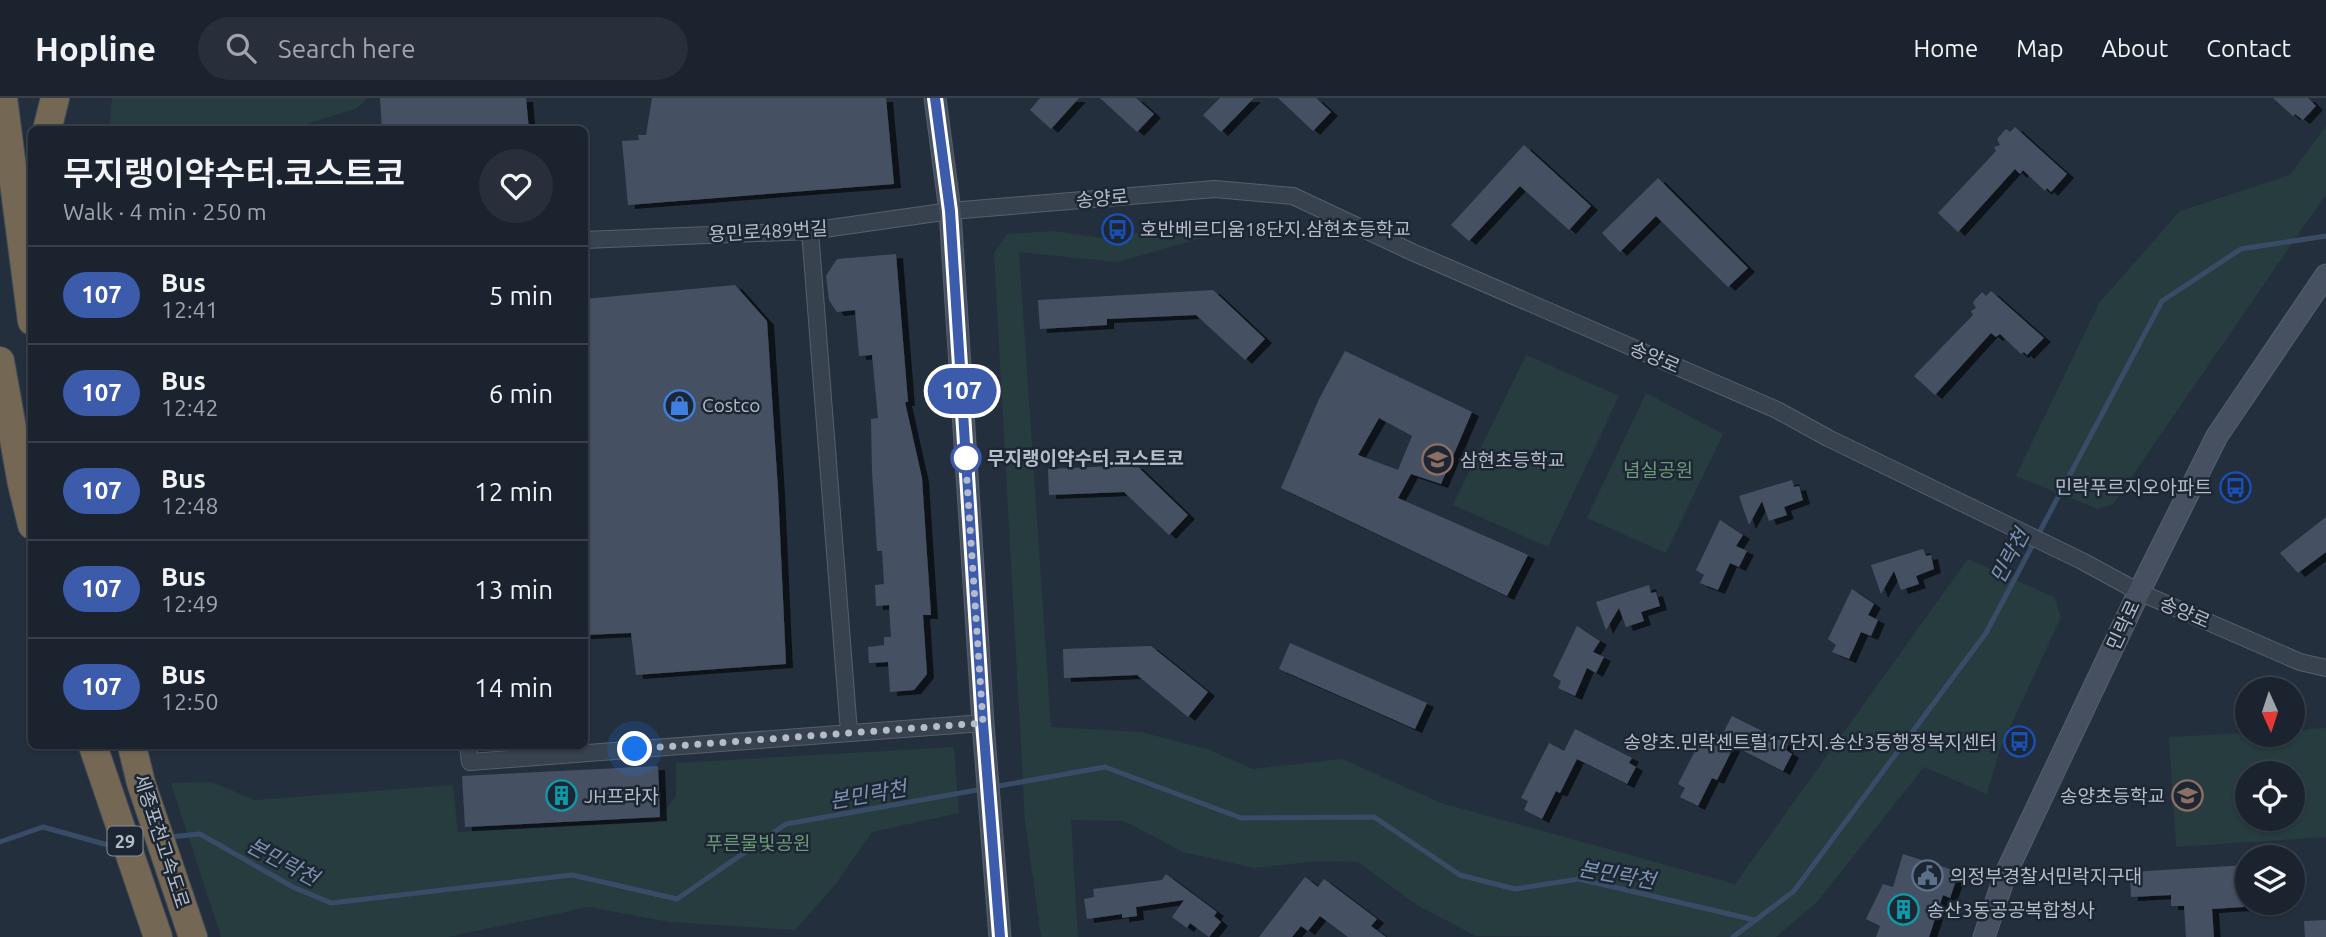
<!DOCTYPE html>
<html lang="en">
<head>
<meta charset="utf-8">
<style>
	:root { --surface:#1b232e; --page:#282f3a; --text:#f1f3f6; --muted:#a0a4aa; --line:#39404a }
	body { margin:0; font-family:Ubuntu,"Noto Sans KR",sans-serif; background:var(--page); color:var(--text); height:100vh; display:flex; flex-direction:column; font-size:26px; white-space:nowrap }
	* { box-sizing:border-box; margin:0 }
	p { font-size:23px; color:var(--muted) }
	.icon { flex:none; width:38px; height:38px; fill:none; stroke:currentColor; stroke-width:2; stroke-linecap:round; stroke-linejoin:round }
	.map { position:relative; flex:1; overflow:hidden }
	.side { position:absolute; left:28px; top:28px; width:560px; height:623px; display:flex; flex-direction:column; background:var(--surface); border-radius:10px; box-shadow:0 2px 5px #0004,0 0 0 2px var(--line) }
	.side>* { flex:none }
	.badge { padding:0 14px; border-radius:23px; font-size:24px; line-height:46px }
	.needle { width:46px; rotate:177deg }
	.tools { position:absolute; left:2235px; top:579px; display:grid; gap:14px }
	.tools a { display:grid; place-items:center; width:70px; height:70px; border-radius:50%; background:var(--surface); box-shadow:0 2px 5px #0004,0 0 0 2px var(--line); font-size:35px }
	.you { position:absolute; width:35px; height:35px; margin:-18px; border:5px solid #fff; border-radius:50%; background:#1a73e8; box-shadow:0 0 0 10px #1a73e833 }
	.map>.badge { position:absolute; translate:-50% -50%; box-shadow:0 0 0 4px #fff }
	.round { display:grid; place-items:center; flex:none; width:74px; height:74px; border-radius:37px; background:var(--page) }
	.summary { display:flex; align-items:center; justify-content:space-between; height:119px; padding:0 35px }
	h1 { font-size:33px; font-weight:600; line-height:52px }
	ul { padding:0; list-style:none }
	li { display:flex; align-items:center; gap:21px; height:98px; padding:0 35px; border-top:2px solid var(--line) }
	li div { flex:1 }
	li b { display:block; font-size:26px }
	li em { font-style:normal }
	li .badge { min-width:77px; font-weight:700; text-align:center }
	header { display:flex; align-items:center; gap:42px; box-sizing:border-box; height:98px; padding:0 35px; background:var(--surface); border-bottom:2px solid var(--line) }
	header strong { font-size:33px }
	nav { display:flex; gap:38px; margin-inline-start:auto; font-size:24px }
	.search { width:490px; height:63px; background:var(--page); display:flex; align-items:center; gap:18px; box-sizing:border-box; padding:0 24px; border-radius:38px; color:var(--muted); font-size:26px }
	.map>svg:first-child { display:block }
	.green { fill:#263c3f; fill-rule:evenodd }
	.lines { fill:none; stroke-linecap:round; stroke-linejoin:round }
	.stream { stroke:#394c67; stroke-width:5 }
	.building { fill:#455162; fill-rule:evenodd; filter:url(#shadow) }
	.street-casing { stroke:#565f6c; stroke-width:18 }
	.secondary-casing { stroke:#565f6c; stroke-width:23 }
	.highway-casing { stroke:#434c59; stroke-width:30 }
	.street { stroke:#38414e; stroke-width:16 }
	.secondary { stroke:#465061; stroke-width:21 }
	.highway { stroke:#746855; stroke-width:28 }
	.line-casing { stroke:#fff; stroke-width:16 }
	.line { stroke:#3d5bab; stroke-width:10 }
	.walk { stroke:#b4bcc9; stroke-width:7; stroke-dasharray:0 12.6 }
	.stop-dot { fill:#fff; stroke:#3d5bab; stroke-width:3.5 }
	.labels { text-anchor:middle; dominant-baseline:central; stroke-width:5; stroke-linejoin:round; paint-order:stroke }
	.shield { fill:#1d2633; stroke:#878f9c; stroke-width:2 }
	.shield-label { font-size:18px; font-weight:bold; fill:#b4bcc9 }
	.street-label { font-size:19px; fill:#b4bcc9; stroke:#1d2633 }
	.poi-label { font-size:19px; fill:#b4bcc9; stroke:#1d2633; text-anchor:start }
	.stop-label { font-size:19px; font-weight:bold; fill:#b4bcc9; stroke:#1d2633; text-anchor:start }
	.park-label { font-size:19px; fill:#6b9a76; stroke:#1d2633 }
	.water-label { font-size:21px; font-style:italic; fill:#7c92b1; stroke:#1d2633 }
</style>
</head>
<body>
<header>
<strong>Hopline</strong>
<div class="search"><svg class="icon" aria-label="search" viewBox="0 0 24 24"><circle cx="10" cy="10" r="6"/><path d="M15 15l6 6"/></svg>Search here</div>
<nav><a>Home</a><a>Map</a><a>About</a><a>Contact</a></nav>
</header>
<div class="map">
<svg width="2326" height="839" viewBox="0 0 2326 839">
	<defs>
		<filter id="shadow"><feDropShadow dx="7" dy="4" stdDeviation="0" flood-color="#0009"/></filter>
	</defs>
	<rect width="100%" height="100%" fill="#242f3e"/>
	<path class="green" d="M112,0H368L357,10L307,26L308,31H109Z
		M2326,28V96L2113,406L2098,411L2016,378L2099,205L2180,113L2290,77Z
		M1187,125L1229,133L1116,164L1019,154L1051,629L1141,634L1207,651L1253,671L1342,661L1441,705L1735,786L1968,461L2054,499L2061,519L2000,651L1987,696L1924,669L1817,804L1776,839L1476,838L1417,807L1358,764L1318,763L1255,770L1183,754L1124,723L1071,722L1078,839H1041L1025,722L994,155L1007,136L1053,133L1109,141Z
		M1526,257L1619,298L1548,449L1453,407Z
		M1646,295L1723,336L1666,455L1587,420Z
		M2326,630V739L2176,749L2169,639L2247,635V637H2292L2293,632ZM2247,676H2292V721H2247Z
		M954,649L959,715L872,734L835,787L795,832L669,824L589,809L448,839H221L171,685L211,684L255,702L453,687L458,734L657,724L676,698V665Z"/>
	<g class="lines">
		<path class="stream" d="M993,689L1105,669L1241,720L1374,719L1460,777L1515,791L1579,781L1755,822
			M169,739L200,736L293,789L331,805L572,777L677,801L786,726L983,691
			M0,744L43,729L108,747L118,746
			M1733,839L1794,793L1986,535L2162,203L2241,151L2326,138"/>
	</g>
	<path class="building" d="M380,0H526L529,32H382Z
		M652,0H886L894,86L628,107L622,43L639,42L638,37H646Z
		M1040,0H1079L1051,31L1030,12Z
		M1100,0H1136L1154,16L1137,34Z
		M1220,0H1254L1221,34L1203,17Z
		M1278,0H1316L1331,14L1313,33Z
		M2273,0H2308L2316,8L2303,22L2295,16L2293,18Z
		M2015,29L2067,76L2051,94L2047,90L2045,93L2023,72L2020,76L2015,71L1958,134L1938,115L1996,53L1994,49L2000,47L1997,41L2006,31L2010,34Z
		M1524,47L1591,108L1569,132L1520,88L1469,143L1451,127Z
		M1658,80L1748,170L1728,189L1656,118L1620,154L1602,135Z
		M896,156L908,304H905L922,380L931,517H923L927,576L914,592L890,594L888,564L869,565L868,549L884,547V539H891L889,507L876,508L875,487L884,486L882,453H877L872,373L871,321L878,320L872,257L859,258L855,212L837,214L829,202L826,178L837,161Z
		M735,187L767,223L778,392L786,566L636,577L631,535L584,537V201Z
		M1213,192L1265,241L1245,262L1196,217L1107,221V227L1040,231L1038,202Z
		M1991,193L2044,240L2027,257L2024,254L2021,256L2000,236L1996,239L1991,235L1935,297L1914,278L1973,217L1971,213L1976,210L1973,204L1982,194L1986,198Z
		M1345,253L1472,314L1441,386L1411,376L1398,400L1528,457L1507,498L1281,390L1319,301ZM1379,320L1412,338L1398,372L1358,357Z
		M1136,367L1188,417L1169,437L1124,394L1049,397L1048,371Z
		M1792,382L1794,389L1799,388L1803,402L1784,409L1787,417L1769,423L1762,403L1749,427L1739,398Z
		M2326,419V454L2298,475L2280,455Z
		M1720,422L1743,437L1736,448L1747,453L1739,469L1730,465L1718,492L1700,485L1704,477L1696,472Z
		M1923,451L1926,458L1931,457L1934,471L1916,478L1919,486L1901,492L1894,473L1881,496L1871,467Z
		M1649,487L1651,495L1656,494L1660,508L1641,514L1644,523L1626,529L1619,510L1606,532L1596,504Z
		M1852,491L1874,506L1868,517L1878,522L1871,538L1861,534L1849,561L1832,554L1836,547L1828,541Z
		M1577,528L1600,543L1593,554L1604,559L1596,575L1587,570L1575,598L1558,590L1561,583L1553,578Z
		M1290,545L1427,605L1415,631L1279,571Z
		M1151,548L1208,594L1188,619L1137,577L1064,580L1063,551Z
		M1732,618L1788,646L1786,652L1792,656L1783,673L1734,648L1717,682L1712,680L1698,708L1680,699L1685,690L1678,686L1706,632L1721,639Z
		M1575,631L1632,660L1629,665L1636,669L1627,686L1577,661L1560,695L1556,693L1542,721L1524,712L1528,703L1521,700L1549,645L1564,653Z
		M658,668L660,719L465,729L462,678Z
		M1903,756L1959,774L1950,800L1943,797L1929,839H1876L1880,828L1866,821L1883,786L1893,789Z
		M2247,767V797H2243L2244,809L2212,811L2214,839H2186L2184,808H2171V797L2131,799L2130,774Z
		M1166,776L1217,814L1214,818L1221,824L1209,839L1190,825L1187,830L1172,819L1184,802L1136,809L1137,818L1122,820V816L1087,821L1084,801L1094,799L1093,791L1162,782Z
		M1305,779L1318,789L1324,781L1377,821L1371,828L1386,839H1348L1320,818L1308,833L1301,828L1292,839H1259Z
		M2326,822V839H2305L2304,823Z"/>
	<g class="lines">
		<defs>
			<path id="street" d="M810,133L849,634
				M584,142L810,133L950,113L1215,91L1293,98L1412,154L1777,312L1828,340L2082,463L2139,494L2300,564L2326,570
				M468,648L470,664L983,625"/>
			<path id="secondary" d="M935,0L950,113L983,625L1000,839
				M1984,839L2005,777L2139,494L2217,338L2326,177"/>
			<path id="highway" d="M3,0L32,223
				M47,32L55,0
				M0,263L22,386L32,427
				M93,648L158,839
				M132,648L141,685L193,839"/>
		</defs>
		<use href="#street" class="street-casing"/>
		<use href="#secondary" class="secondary-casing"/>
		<use href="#highway" class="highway-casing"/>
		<use href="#street" class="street"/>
		<use href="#secondary" class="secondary"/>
		<use href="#highway" class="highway"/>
	</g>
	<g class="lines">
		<defs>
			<path id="line" d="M935,0L950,113L983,625L1000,839"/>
		</defs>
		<use href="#line" class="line-casing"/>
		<use href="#line" class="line"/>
		<path class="walk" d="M635,651L983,625L965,353L966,360"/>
	</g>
	<defs>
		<symbol id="bus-ring" viewBox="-11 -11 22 22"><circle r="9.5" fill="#1d2633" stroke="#1a4fb4" stroke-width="1.5"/><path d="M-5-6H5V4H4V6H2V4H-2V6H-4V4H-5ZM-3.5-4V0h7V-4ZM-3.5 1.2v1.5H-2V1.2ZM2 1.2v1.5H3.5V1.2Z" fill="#1a4fb4"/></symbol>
		<symbol id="shop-ring" viewBox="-11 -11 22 22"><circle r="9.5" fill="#1d2633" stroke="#3f7fe0" stroke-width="1.5"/><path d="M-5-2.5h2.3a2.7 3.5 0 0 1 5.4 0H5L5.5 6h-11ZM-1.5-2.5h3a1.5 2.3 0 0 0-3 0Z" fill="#3f7fe0"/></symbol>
		<symbol id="school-ring" viewBox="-11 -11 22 22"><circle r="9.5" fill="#1d2633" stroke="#8d6e63" stroke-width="1.5"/><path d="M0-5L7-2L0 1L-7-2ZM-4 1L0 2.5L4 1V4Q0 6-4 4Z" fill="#8d6e63"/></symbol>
		<symbol id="building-ring" viewBox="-11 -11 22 22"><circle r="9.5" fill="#1d2633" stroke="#0f9aa8" stroke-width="1.5"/><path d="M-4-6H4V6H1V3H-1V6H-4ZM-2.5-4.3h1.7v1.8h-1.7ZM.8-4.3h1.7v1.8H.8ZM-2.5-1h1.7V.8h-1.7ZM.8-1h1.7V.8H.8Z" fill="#0f9aa8"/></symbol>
		<symbol id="civic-ring" viewBox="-11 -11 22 22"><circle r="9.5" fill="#1d2633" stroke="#5c6f8a" stroke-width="1.5"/><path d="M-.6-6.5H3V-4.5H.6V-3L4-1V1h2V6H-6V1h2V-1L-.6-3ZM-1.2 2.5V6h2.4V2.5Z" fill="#5c6f8a"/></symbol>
	</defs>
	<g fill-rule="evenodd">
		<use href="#bus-ring" x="1100" y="114" width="35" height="35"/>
		<use href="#shop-ring" x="662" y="290" width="35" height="35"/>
		<use href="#school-ring" x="1420" y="344" width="35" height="35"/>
		<use href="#bus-ring" x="2218" y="372" width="35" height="35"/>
		<use href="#bus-ring" x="2002" y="626" width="35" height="35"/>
		<use href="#building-ring" x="544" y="680" width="35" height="35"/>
		<use href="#school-ring" x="2170" y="680" width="35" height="35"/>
		<use href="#civic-ring" x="1910" y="760" width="35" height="35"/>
		<use href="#building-ring" x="1886" y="794" width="35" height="35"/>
	</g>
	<circle class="stop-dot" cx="966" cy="360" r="14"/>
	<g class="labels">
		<rect class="shield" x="107.5" y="728.5" width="35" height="29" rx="5"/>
		<g class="shield-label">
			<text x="125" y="743">29</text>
		</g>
		<g class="street-label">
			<text transform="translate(1102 100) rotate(-5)">송양로</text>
			<text transform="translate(768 133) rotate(-3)">용민로489번길</text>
			<text transform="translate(1655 259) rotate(23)">송양로</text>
			<text transform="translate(2185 514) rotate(23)">송양로</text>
			<text transform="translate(2123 527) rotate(-65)">민락로</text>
			<text transform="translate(162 743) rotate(72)">세종포천고속도로</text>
		</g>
		<g class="poi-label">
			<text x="1140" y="131">호반베르디움18단지.삼현초등학교</text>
			<text x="702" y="307">Costco</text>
			<text x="1460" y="362">삼현초등학교</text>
			<text x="2212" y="389" text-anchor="end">민락푸르지오아파트</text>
			<text x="1997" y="644" text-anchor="end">송양초.민락센트럴17단지.송산3동행정복지센터</text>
			<text x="584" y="698">JH프라자</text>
			<text x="2165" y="698" text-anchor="end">송양초등학교</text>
			<text x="1950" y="778">의정부경찰서민락지구대</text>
			<text x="1927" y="812">송산3동공공복합청사</text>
		</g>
		<g class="stop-label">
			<text x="987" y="360">무지랭이약수터.코스트코</text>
		</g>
		<g class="park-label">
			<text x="1658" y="372">념실공원</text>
			<text x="758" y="745">푸른물빛공원</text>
		</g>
		<g class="water-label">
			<text transform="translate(2009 458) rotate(-62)">민락천</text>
			<text transform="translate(868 696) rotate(-10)">본민락천</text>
			<text transform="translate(283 763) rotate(28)">본민락천</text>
			<text transform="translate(1617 776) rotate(10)">본민락천</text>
		</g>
	</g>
</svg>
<div class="tools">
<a><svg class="needle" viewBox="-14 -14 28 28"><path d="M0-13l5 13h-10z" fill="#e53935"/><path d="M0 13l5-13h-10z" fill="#a0a4aa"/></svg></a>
<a><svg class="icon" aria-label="locate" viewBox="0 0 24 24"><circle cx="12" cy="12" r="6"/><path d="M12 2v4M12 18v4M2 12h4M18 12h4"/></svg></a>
<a><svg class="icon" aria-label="layers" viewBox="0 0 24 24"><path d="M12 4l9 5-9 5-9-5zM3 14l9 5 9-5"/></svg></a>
</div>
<div class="you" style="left:635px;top:651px"></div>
<b class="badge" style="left:962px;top:293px;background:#3d5bab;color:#fff">107</b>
<section class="side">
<div class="summary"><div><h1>무지랭이약수터.코스트코</h1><p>Walk · 4 min · 250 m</p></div><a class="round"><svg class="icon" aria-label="heart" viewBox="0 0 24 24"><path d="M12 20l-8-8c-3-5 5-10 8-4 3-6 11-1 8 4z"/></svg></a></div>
<ul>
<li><span class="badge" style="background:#3d5bab;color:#fff">107</span><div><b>Bus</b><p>12:41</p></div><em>5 min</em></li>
<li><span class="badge" style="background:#3d5bab;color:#fff">107</span><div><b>Bus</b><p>12:42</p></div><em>6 min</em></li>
<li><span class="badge" style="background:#3d5bab;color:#fff">107</span><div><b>Bus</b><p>12:48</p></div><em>12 min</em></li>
<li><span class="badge" style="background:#3d5bab;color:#fff">107</span><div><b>Bus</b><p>12:49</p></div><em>13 min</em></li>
<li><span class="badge" style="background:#3d5bab;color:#fff">107</span><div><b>Bus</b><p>12:50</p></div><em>14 min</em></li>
</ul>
</section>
</div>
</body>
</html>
